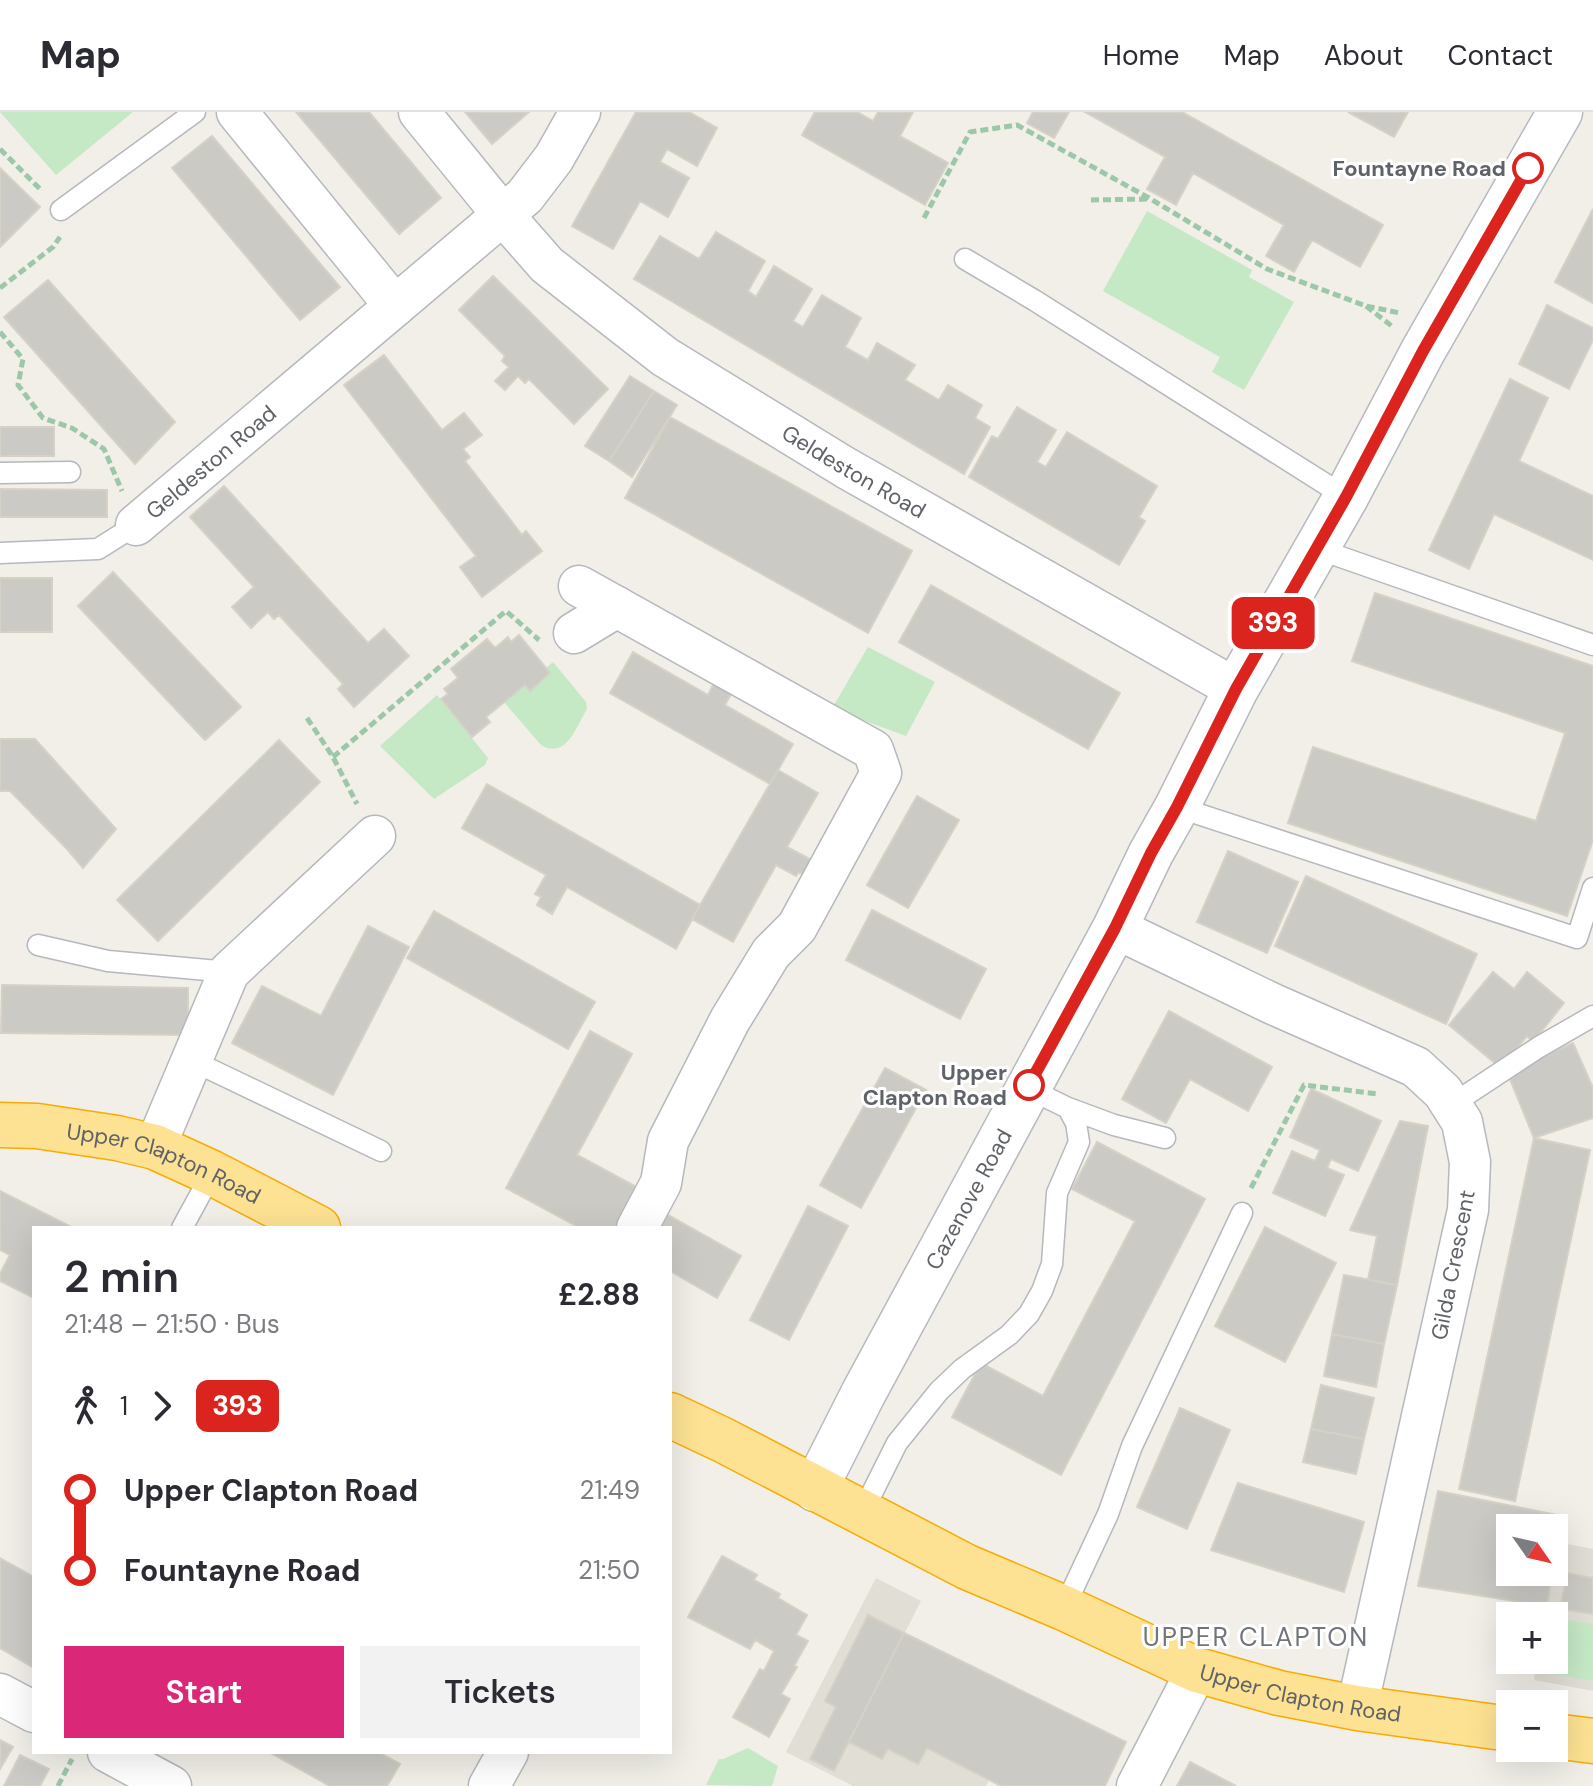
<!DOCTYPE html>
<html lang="en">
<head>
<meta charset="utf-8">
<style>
	:root { --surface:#fff; --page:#f2f2f3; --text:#2b2b33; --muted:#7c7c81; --line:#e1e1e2; --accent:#db2777 }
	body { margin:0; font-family:"DM Sans",sans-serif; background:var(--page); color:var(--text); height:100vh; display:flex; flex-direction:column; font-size:30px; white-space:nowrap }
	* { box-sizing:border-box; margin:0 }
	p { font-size:26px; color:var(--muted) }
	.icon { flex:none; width:44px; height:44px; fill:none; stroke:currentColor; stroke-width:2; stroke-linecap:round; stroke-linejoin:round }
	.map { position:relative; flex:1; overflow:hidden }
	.panel { position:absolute; left:32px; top:1114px; width:640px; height:528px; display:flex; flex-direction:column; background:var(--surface); border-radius:0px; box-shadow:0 8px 32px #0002 }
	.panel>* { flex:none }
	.badge { padding:0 16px; border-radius:12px; font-size:28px; line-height:52px }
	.needle { width:52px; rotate:124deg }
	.controls { position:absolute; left:1496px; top:1402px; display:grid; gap:16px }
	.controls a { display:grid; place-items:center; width:72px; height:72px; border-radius:0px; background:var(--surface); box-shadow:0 8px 32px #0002; font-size:40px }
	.map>.badge { position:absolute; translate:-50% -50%; box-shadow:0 0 0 4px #fff }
	.legs { display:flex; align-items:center; gap:12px; height:88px; padding:0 32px; font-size:26px }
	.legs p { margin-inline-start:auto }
	.summary { display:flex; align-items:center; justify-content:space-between; height:136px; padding:0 32px }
	h1 { font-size:44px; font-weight:600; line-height:60px }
	.cta { display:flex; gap:16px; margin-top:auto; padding:16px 32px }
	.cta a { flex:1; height:92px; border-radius:0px; background:var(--accent); color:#fff; font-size:32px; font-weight:600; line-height:92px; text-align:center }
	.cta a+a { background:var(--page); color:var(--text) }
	ul { padding:0 32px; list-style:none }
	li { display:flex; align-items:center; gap:28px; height:80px; font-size:30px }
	li i { display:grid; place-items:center; width:12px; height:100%; margin:0 10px; background:currentColor }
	li i::after { content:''; width:20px; height:20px; margin:-10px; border:6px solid; border-radius:50%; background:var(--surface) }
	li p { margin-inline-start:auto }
	li:first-child i { background:linear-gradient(#0000 50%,currentColor 0) }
	li:last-child i { background:linear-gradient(currentColor 50%,#0000 0) }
	header { display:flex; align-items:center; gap:48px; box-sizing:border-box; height:112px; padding:0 40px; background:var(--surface); border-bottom:2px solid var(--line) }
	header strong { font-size:38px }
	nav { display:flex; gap:44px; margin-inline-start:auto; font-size:28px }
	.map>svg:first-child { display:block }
	.education { fill:#e1ded6 }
	.green { fill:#c5e8c5 }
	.building { fill:#cccac5; stroke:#d6d1c6; stroke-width:2 }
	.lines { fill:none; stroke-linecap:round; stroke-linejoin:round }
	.lane-casing { stroke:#b5b8bc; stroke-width:23 }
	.street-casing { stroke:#b5b8bc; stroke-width:43 }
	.secondary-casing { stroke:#b6babf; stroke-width:47 }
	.highway-casing { stroke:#f9ab00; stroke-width:47 }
	.path { stroke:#9cc7a9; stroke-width:5; stroke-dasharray:8 4; stroke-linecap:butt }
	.lane { stroke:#fff; stroke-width:20 }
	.street { stroke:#fff; stroke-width:40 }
	.secondary { stroke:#fff; stroke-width:44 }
	.highway { stroke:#fde293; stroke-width:44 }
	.line-1-casing { stroke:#fff; stroke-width:18 }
	.line-1 { stroke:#dc241f; stroke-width:12 }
	.stop-1-dot { fill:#fff; stroke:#dc241f; stroke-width:4 }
	.labels { text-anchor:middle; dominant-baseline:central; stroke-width:6; stroke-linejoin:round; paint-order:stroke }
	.stop-label { font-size:22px; font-weight:bold; fill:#5f6368; stroke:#fff; text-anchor:end }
	.street-label { font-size:22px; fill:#5f6368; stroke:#fff }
	.quarter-label { font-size:26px; letter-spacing:2px; fill:#70757a; stroke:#fff }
</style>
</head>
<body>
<header>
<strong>Map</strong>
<nav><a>Home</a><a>Map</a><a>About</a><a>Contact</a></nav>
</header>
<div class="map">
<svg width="1593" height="1674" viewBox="0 0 1593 1674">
	<rect width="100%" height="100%" fill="#f1efe8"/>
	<path class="education" d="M1557,1430L1593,1437V1579L1534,1568L1537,1548H1554V1504H1545L1552,1460H1554Z
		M876,1466L921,1489L849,1630L882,1647L888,1637L918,1652L927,1636L989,1668L986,1674H853L786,1640Z"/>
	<path class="green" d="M0,0H133L56,63Z
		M1147,99L1252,158L1249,165L1294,190L1244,278L1212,260L1220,245L1103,179Z
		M868,535L935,570L906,624L860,607L856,613L831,598Z
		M553,550L586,590L587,597C576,615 566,648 541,633L504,590L525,573L530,578L550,562L546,556Z
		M437,583L488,646L485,653L434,687L380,634Z
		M1554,1506L1593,1512V1569L1542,1560L1544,1548H1554Z
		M748,1636L778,1654L772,1674L706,1673L719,1647H723Z"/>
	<path class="building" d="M296,0H369L441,86L399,122Z
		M465,0H529L492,32Z
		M636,0H689L717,16L697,54L667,37L660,50L689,66L668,105L640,89L613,137L572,114Z
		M815,0H857L873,9L878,0H913L900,24L948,51L925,93L802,23Z
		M1033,0H1069L1054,26L1027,11Z
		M1085,0H1182L1383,113L1360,155L1312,128L1294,160L1266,144L1284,113L1193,61L1176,93L1147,77L1165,45Z
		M1348,0H1408L1394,25Z
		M212,24L340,175L300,208L172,56Z
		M0,56L40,95L0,135Z
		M1593,97V191L1555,170Z
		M716,120L765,149L748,179L756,185L774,154L812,177L793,209L803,215L822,183L861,206L845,235L868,248L877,231L915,253L905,268L939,288L948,273L982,293L975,306L990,315L964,362L634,167L660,124L699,147Z
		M493,164L608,277L574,312L529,267L525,271L518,264L505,278L495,269L509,255L502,249L505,244L459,198Z
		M48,168L175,310L135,352L4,205Z
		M1547,193L1593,216V228L1569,277L1519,252Z
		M384,243L442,318L464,301L482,323L463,337L470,345L465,349L522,423L526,419L542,439L482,485L460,455L476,444L344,273Z
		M630,264L654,279L609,349L585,334Z
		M1510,267L1548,286L1519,349L1593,384V448L1494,402L1469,457L1429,438Z
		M654,279L677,293L632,365L609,349Z
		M1017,295L1056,318L1037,350L1046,355L1067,320L1157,374L1139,405L1145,409L1119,453L969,365L992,324L998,327Z
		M670,305L912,439L868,521L625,386Z
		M0,315H54V344H0Z
		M224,374L368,531L384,517L409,544L354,595L338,577L343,572L279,503L274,507L268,500L251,516L232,495L254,475L190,405Z
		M0,377L107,378V405H0Z
		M113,460L241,595L205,628L78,494Z
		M0,466H52V520H0Z
		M931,473L1120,581L1088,637L899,530Z
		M1375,481L1593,554V728L1567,804L1288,711L1313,635L1536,709L1565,621L1352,549Z
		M519,523L550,561L530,579L525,573L486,605L490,610L472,625L441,587L448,582L444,577L458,566L451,557L487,527L495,536L508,525L511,530Z
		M633,540L708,583L718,563L736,573L725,593L793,632L770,672L610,581Z
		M0,627H35L116,717L83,756L67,737L10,679H0Z
		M279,628L320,670L158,829L117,788Z
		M778,658L818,681L787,735L815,750L807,765L799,760L796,764L776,753L733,830L692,807Z
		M487,672L700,793L676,837L567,775L552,802L537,793L541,785L535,782L546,763L462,716Z
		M917,684L959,708L908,796L867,773Z
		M1228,739L1298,770L1267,841L1197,810Z
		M1306,764L1477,842L1446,912L1275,834Z
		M872,798L986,857L960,907L846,848Z
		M434,799L595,890L568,937L407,846Z
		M368,814L409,835L333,983L232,931L262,874L321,904Z
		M1493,860L1514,877L1527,860L1564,891L1533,930L1527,924L1501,956L1449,913Z
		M2,873L188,876V923L1,921Z
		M1169,899L1272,955L1248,999L1190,967L1166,1011L1122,987Z
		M590,919L632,942L577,1043L642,1078L622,1116H580L506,1076Z
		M1573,931L1593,976V1006L1534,1026L1507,960Z
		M885,956L926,978L861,1096L820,1073Z
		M1311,977L1381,1009L1358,1059L1331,1047L1327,1056L1344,1063L1325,1104L1273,1081L1292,1039L1315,1049L1320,1038L1290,1025Z
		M1400,1009L1428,1014L1397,1173L1368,1168L1377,1124L1350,1118Z
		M1534,1026L1590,1038L1515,1389L1459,1377Z
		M1097,1030L1205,1087L1061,1363L952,1305L981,1251L1043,1284L1135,1109L1072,1077Z
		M0,1079L73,1116H34V1186L0,1169V1162L10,1143L0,1138Z
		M808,1094L848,1114L789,1228L750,1208Z
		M661,1099L741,1144L717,1186L670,1159V1116H652Z
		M1265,1115L1336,1151L1285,1250L1215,1214Z
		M1344,1163L1397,1173L1384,1232L1332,1222Z
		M1332,1222L1384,1232L1376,1275L1324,1264Z
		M1321,1273L1374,1286L1364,1327L1311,1317Z
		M1180,1296L1230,1318L1187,1417L1137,1395Z
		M1311,1317L1364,1327L1356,1362L1303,1350Z
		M1238,1371L1364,1410L1344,1480L1211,1438Z
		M1438,1379L1562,1404L1554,1450V1416H1510V1460H1552L1547,1494L1418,1474Z
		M722,1444L757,1463L754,1468L780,1482L778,1486L807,1503L796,1523L808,1529L794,1554L797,1555L781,1582L790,1587L769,1625L733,1605L760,1557L764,1559L774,1539L755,1528L750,1537L688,1505Z
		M0,1446L34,1465V1556L0,1536Z
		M1567,1461L1593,1466V1502L1560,1497Z
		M868,1503L904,1521L834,1659L810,1647L836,1595L825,1589Z
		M904,1521L1126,1630L1105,1674H1001L927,1636L918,1652L888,1637L882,1647L849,1630Z
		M0,1628L13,1635L0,1657Z
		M269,1640H378L400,1652L387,1674H330Z
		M20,1643L49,1657L40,1674H4Z
		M1190,1650L1236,1674H1177Z"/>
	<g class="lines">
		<defs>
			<path id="lane" d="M61,98L195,0
				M965,147L1034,188L1346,385
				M0,361L70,360
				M1315,436L1593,533
				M0,441L98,437L136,413
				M1177,695L1577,826L1593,776
				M38,833L108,849L229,860
				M193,949L381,1039
				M1451,993L1539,935L1593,904
				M1068,996L1114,1013L1165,1026
				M182,1116L212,1061
				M862,1401L897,1331L939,1279L962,1257L1009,1223L1029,1202L1042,1179L1052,1152L1057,1081L1079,1030L1076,1011L1068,996L1027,976
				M1064,1496L1108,1402L1132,1334L1242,1101"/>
			<g id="street">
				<path d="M237,0L395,194L525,84L554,46L580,0"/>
				<path id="s1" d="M419,0L503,103L547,153L665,245L846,356L1236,577"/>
				<path id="s2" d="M136,413L395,194"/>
				<path d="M579,474L873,638L881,661L797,815L771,841L730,908L668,1029L661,1071L637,1116"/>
				<path d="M574,521L617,495"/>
				<path d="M1115,816L1273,892L1416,955L1443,980L1462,1010L1470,1050L1468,1098L1357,1596"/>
				<path d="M155,1035L229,860L375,724"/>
				<path d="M0,1582L34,1600"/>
				<path d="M108,1640L171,1674"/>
				<path d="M489,1674L508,1640"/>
				<path d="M1137,1674L1197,1558"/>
			</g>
			<g id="secondary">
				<path id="s3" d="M815,1377L863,1282L1115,816L1151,741L1177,695L1236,577L1346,385L1423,239L1560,0"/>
			</g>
			<g id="highway">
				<path id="s4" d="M0,1013L37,1014L117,1026L155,1035L212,1061L318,1116"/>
				<path id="s5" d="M670,1303L723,1328L967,1455L1064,1496L1197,1558L1279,1581L1357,1596L1510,1617"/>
				<path d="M1554,1624L1593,1629"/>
			</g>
		</defs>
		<use href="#lane" class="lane-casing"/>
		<use href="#street" class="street-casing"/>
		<use href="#secondary" class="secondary-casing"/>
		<use href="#highway" class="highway-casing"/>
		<path class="path" d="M0,37L42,79
			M1091,88L1148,87
			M924,106L970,20L1017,13L1149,86L1267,157L1366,194L1400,201
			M0,176L53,135L60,125
			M1366,194L1393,215
			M0,220L23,247L18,273L43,306L72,316L104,337L122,379
			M307,606L333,645L357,692
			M333,645L506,499L539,528
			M1251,1076L1304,973L1378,982
			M58,1674L72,1647"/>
		<use href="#lane" class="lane"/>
		<use href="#street" class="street"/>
		<use href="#secondary" class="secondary"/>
		<use href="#highway" class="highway"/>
	</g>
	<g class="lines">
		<defs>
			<path id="line-1" d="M1029,973L1115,816L1151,741L1177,695L1236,577L1346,385L1423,239L1528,56"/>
		</defs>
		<use href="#line-1" class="line-1-casing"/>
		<use href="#line-1" class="line-1"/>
	</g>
	<g class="stop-1-dot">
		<circle cx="1528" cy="56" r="14"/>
		<circle cx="1029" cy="973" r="14"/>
	</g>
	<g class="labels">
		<g class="stop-label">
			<text x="1506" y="56">Fountayne Road</text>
			<text x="1007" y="960">Upper<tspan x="1007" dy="25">Clapton Road</tspan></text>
		</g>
		<g class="street-label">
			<text stroke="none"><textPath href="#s2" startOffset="98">Geldeston Road</textPath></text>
			<text stroke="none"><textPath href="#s1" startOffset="570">Geldeston Road</textPath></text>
			<text stroke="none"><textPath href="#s4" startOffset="170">Upper Clapton Road</textPath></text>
			<text stroke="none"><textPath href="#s3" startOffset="328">Cazenove Road</textPath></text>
			<text transform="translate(1453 1153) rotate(-79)">Gilda Crescent</text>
			<text stroke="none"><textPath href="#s5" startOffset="692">Upper Clapton Road</textPath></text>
		</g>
		<g class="quarter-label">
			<text x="1256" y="1525">UPPER CLAPTON</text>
		</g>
	</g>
</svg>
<div class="controls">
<a><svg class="needle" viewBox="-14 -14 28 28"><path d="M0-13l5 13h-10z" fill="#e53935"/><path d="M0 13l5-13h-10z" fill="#7c7c81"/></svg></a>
<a>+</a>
<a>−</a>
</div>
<b class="badge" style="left:1273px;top:511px;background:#dc241f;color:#fff">393</b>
<section class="panel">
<div class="summary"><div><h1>2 min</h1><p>21:48 – 21:50 · Bus</p></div><b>£2.88</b></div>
<div class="legs"><svg class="icon" aria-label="walk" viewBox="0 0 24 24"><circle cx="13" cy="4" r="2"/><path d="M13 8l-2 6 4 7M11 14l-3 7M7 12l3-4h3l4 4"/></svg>1<svg class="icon" aria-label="forward" viewBox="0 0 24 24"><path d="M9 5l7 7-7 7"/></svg><b class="badge" style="background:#dc241f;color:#fff">393</b></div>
<ul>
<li><i style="color:#dc241f"></i><b>Upper Clapton Road</b><p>21:49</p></li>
<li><i style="color:#dc241f"></i><b>Fountayne Road</b><p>21:50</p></li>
</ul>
<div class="cta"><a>Start</a><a>Tickets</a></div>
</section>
</div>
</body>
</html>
